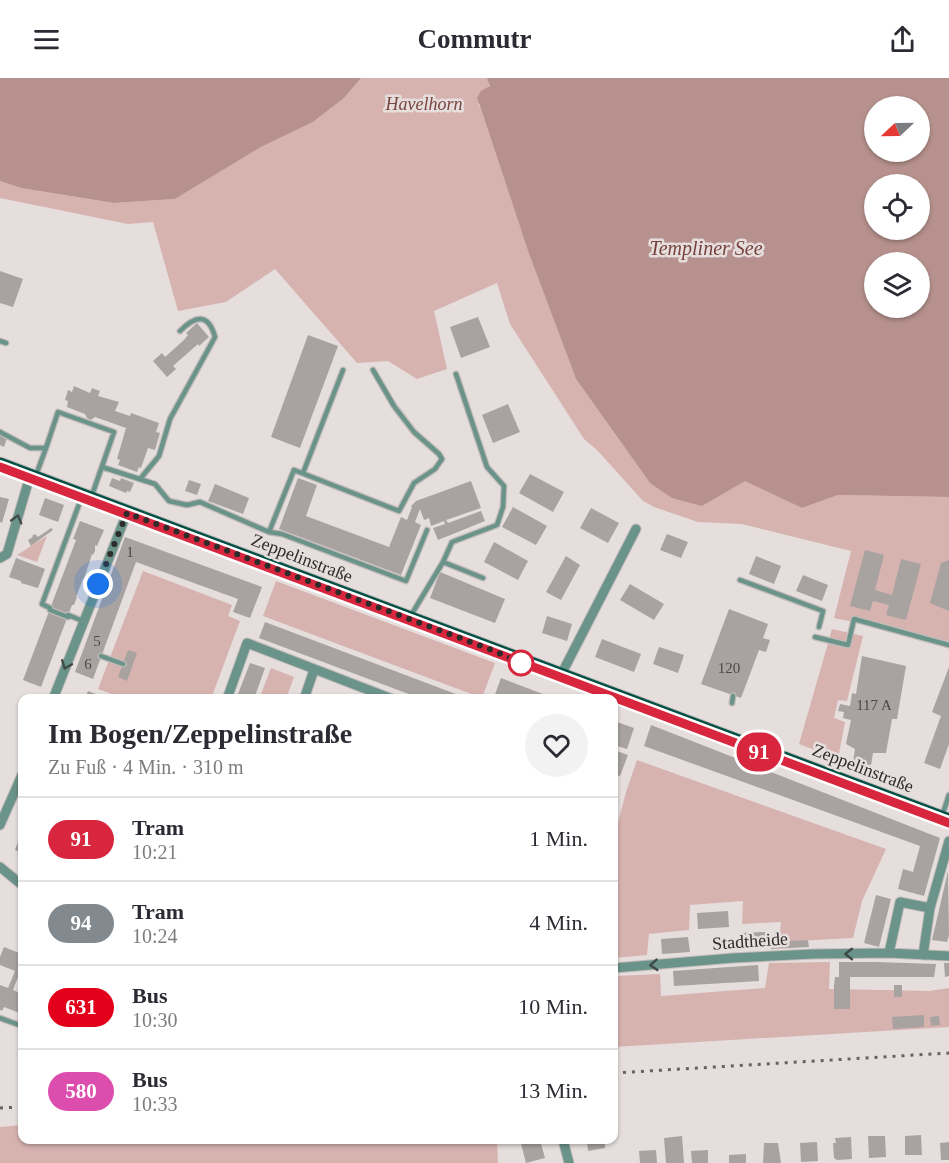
<!DOCTYPE html>
<html lang="de">
<head>
<meta charset="utf-8">
<style>
	:root { --surface:#fff; --page:#f2f2f3; --text:#2b2b33; --muted:#7c7c81; --line:#e1e1e2 }
	body { margin:0; font-family:Georgia,serif; background:var(--page); color:var(--text); height:100vh; display:flex; flex-direction:column; font-size:22px; white-space:nowrap }
	* { box-sizing:border-box; margin:0 }
	p { font-size:20px; color:var(--muted) }
	.icon { flex:none; width:33px; height:33px; fill:none; stroke:currentColor; stroke-width:2; stroke-linecap:round; stroke-linejoin:round }
	.map { position:relative; flex:1; overflow:hidden }
	.sheet { position:absolute; left:18px; top:616px; width:600px; height:450px; display:flex; flex-direction:column; background:var(--surface); border-radius:12px; box-shadow:0 2px 4px #0004 }
	.sheet>* { flex:none }
	.badge { padding:0 12px; border-radius:20px; font-size:21px; line-height:39px }
	.needle { width:39px; rotate:248deg }
	.fabs { position:absolute; left:864px; top:18px; display:grid; gap:12px }
	.fabs a { display:grid; place-items:center; width:66px; height:66px; border-radius:50%; background:var(--surface); box-shadow:0 2px 4px #0004; font-size:30px }
	.you { position:absolute; width:30px; height:30px; margin:-15px; border:4px solid #fff; border-radius:50%; background:#1a73e8; box-shadow:0 0 0 9px #1a73e833 }
	.map>.badge { position:absolute; translate:-50% -50%; box-shadow:0 0 0 3px #fff }
	.round { display:grid; place-items:center; flex:none; width:63px; height:63px; border-radius:32px; background:var(--page) }
	.summary { display:flex; align-items:center; justify-content:space-between; height:102px; padding:0 30px }
	h1 { font-size:28px; font-weight:800; line-height:45px }
	ul { padding:0; list-style:none }
	li { display:flex; align-items:center; gap:18px; height:84px; padding:0 30px; border-top:2px solid var(--line) }
	li div { flex:1 }
	li b { display:block; font-size:22px }
	li em { font-style:normal }
	li .badge { min-width:66px; font-weight:700; text-align:center }
	header { display:flex; justify-content:space-between; align-items:center; height:78px; padding:0 30px; background:var(--surface); font-size:27px; font-weight:800 }
	.map>svg:first-child { display:block }
	.green { fill:#d7b3b0 }
	.water { fill:#b6918d; fill-rule:evenodd }
	.building { fill:#a8a2a1 }
	.lines { fill:none; stroke-linecap:round; stroke-linejoin:round }
	.lane-casing { stroke:#c0bab9; stroke-width:7 }
	.street-casing { stroke:#c0bab9; stroke-width:11 }
	.primary-casing { stroke:#c0bab9; stroke-width:17 }
	.lane { stroke:#6a9389; stroke-width:4.5 }
	.street { stroke:#6a9389; stroke-width:9 }
	.primary { stroke:#004f43; stroke-width:15 }
	.tram { stroke:#666262; stroke-width:1.5 }
	.rail { stroke:#666262; stroke-width:3; stroke-dasharray:3 6; stroke-linecap:butt }
	.oneway { stroke:#404a47 }
	.line-casing { stroke:#fff; stroke-width:14 }
	.line { stroke:#d7263d; stroke-width:9 }
	.walk { stroke:#2e2b2b; stroke-width:6; stroke-dasharray:0 10.8 }
	.stop-dot { fill:#fff; stroke:#d7263d; stroke-width:3 }
	.labels { text-anchor:middle; dominant-baseline:central; stroke-width:5; stroke-linejoin:round; paint-order:stroke }
	.number-label { font-size:15px; fill:#4c4948 }
	.park-label { font-size:18px; font-style:italic; fill:#7b4540; stroke:#e5dedd }
	.street-label { font-size:18px; fill:#2e2b2b; stroke:#e5dedd }
	.water-label { font-size:20px; font-style:italic; fill:#77413d; stroke:#e5dedd }
</style>
</head>
<body>
<header><svg class="icon" aria-label="menu" viewBox="0 0 24 24"><path d="M4 6h16M4 12h16M4 18h16"/></svg>Commutr<svg class="icon" aria-label="share" viewBox="0 0 24 24"><path d="M12 15V3M7 8l5-5 5 5M5 13v7h14v-7"/></svg></header>
<div class="map">
<svg width="949" height="1085" viewBox="0 0 949 1085">
	<rect width="100%" height="100%" fill="#e5dedd"/>
	<path class="green" d="M361,0H487C494,9 483,18 478,26L481,31L529,176L576,301L650,405L702,428L745,402L802,430L838,417L949,419V564L834,540L851,473L742,446L698,444L654,429L643,423L597,372L584,361L510,246L497,205L434,233L447,291L417,301L388,283L357,285L275,191L226,224L178,233L153,144L128,146L0,120V103L21,110L114,125L175,121L261,69L313,44L344,20Z
		M47,458L37,484L17,477Z
		M143,493L232,527L228,538L240,543L211,621H125L98,611Z
		M276,503L495,585L482,620L263,538Z
		M832,551L863,558L847,623L838,622L834,640L845,644L838,681L799,666Z
		M271,590L294,599L286,621H259Z
		M637,682L886,771L862,823L853,860L779,864L781,844L742,846L743,823L690,827L689,852L649,856L647,877L614,880V760L626,714Z
		M830,884L829,911L929,913L949,910V949L614,969V898L660,896L661,918L765,910L769,885Z
		M22,1047V1062H497L498,1085H0V1049Z"/>
	<path class="water" d="M0,0H361L344,20L313,44L261,69L175,121L114,125L21,110L0,103Z
		M487,0H949V419L838,417L802,430L745,403L702,428L672,420L650,405L576,301L529,176L481,31L477,20L481,13L490,8ZM920,28V74H874V28ZM920,106V152H874V106ZM874,184H920V230H874Z"/>
	<path class="building" d="M0,193L23,201L13,229L0,225Z
		M478,239L490,269L461,280L450,249Z
		M197,245L209,259L199,268L198,266L173,288L176,291L167,299L153,283L162,275L165,279L184,262L188,257L186,255Z
		M308,257L338,268L300,370L271,359Z
		M74,308L90,315L92,310L100,313L98,318L119,324L115,333L130,338L131,335L159,345L156,354L160,355L155,372L148,370L141,390L139,389L137,394L118,387L120,382L117,381L126,350L95,339L91,342L87,340L85,336L67,329L68,323L65,322L68,312L72,314Z
		M508,326L520,354L493,365L482,337Z
		M0,357L7,360L4,369L0,367Z
		M530,396L564,414L553,434L519,415Z
		M112,400L120,403L121,400L134,405L130,414L127,413L126,415L109,408Z
		M298,400L317,407L306,438L389,469L401,439L407,442L412,429L411,428L416,423L471,403L481,430L446,442L448,445L481,433L485,443L438,462L433,450L445,446L444,443L431,448L429,440L424,442L420,431L415,444L421,447L401,497L279,451Z
		M189,402L201,406L197,417L185,413Z
		M215,406L249,420L243,436L208,423Z
		M0,419L9,421L2,445L0,444Z
		M45,420L64,427L58,444L39,437Z
		M513,429L547,448L536,467L502,449Z
		M591,430L619,445L608,465L580,450Z
		M80,443L104,452L97,468L95,467V473L93,477L92,476L84,501H83L76,519H77L74,527H72L41,609L23,602L76,462L73,461Z
		M51,450L53,452L31,468L28,462L33,459L32,458L35,456L38,459Z
		M667,456L688,464L681,480L660,472Z
		M125,459L262,509L250,540L233,534L238,521L136,484L93,601L75,594Z
		M494,464L528,483L518,502L484,484Z
		M865,472L884,477L875,512L892,517L901,481L921,486L906,542L886,537L889,527L873,523L870,533L850,528Z
		M566,478L580,487L561,522L546,514Z
		M756,478L781,488L774,506L749,496Z
		M16,480L45,491L38,510L21,505V503L9,499Z
		M949,482V533L930,525L941,485Z
		M440,494L505,521L495,545L430,520Z
		M803,497L828,507L822,523L796,513Z
		M630,506L664,526L654,542L620,522Z
		M729,531L768,546L763,560L770,562L766,574L759,572L741,620L701,606Z
		M547,538L572,546L567,563L542,555Z
		M265,544L461,618L469,621H422L259,560Z
		M602,561L641,576L634,594L595,579Z
		M659,569L684,577L678,595L653,586Z
		M128,572L137,575L127,603L118,599Z
		M862,578L906,588L897,641H892L886,675H873L871,687L853,684L855,671L846,666L851,642L843,640L844,634L838,633L840,626L850,628L852,615L856,616Z
		M250,585L265,590L254,621H236Z
		M949,589V666L940,691L924,685L941,638L932,634Z
		M501,600L548,618L547,621H500L494,619Z
		M88,613L109,621H85Z
		M614,643L634,650L627,671L614,667Z
		M651,647L940,760L924,818L898,811L903,791L913,794L920,768L644,668Z
		M614,672L628,677L620,698L614,696Z
		M21,756L22,757V775L15,772Z
		M948,793L949,857L947,864L932,862Z
		M876,817L891,821L879,869L864,865Z
		M728,833L729,849L698,851L697,835Z
		M765,854L766,869L739,870L738,855Z
		M688,859L690,874L662,876L661,861Z
		M808,862L809,869L771,871V864Z
		M4,869L22,876V895L20,894L13,912L22,916V936L4,929L2,933L0,932V907L8,910L15,893L0,887V879Z
		M839,884H875L936,886L934,899H850V931H834V907L835,899H839Z
		M944,885H949V898L945,899Z
		M758,887L759,903L674,908L673,893Z
		M894,907H902V919H894Z
		M924,937V949L893,951L892,939Z
		M939,938L940,947L931,948L930,939Z
		M921,1057L922,1077H905V1058Z
		M682,1058L684,1085H666L664,1060Z
		M868,1058H885L886,1079L869,1080Z
		M851,1059L852,1081L837,1082L834,1080L833,1065H836L835,1060Z
		M520,1062H540L545,1080L526,1085Z
		M587,1062H605V1070L588,1073Z
		M817,1064L818,1083L801,1084L800,1065Z
		M949,1064V1082H941L940,1065Z
		M764,1065H778L781,1085H763Z
		M656,1072L657,1085H640L639,1073Z
		M708,1072V1085H692L691,1073Z
		M746,1076V1085H729V1077Z"/>
	<g class="lines">
		<defs>
			<path id="lane" d="M0,263L6,265
				M0,354L30,370H46L36,397
				M46,370L58,334L114,354L92,417
				M102,389L155,406L169,423L187,427L200,424L269,454L282,456L406,503L427,452
				M303,395L343,292
				M140,401L159,378L170,341L215,259C208,234 195,238 180,253
				M269,454L294,392L399,433L414,405L435,391L442,381L439,376L414,354L394,328L373,292
				M443,484L452,464L497,447L503,429L504,408L487,389L456,296
				M740,502L823,533L819,549
				M50,530L42,526L81,421
				M50,532L68,539
				M68,537L83,543
				M410,539L443,484L483,500
				M815,559L848,567L854,541L949,567
				M101,578L123,586
				M732,625L733,618
				M942,738L949,717
				M0,940L22,948"/>
			<path id="street" d="M0,480L7,476L30,398
				M561,597L636,451
				M53,621L127,435
				M227,621L247,565L392,621
				M304,621L314,592
				M0,747L22,697
				M0,789L22,807
				M889,875L900,824L930,830
				M923,877L930,830L949,763
				M614,890L733,880L813,876L889,875L949,878
				M563,1062L569,1085"/>
			<path id="primary" d="M0,387L949,743"/>
		</defs>
		<use href="#lane" class="lane-casing"/>
		<use href="#street" class="street-casing"/>
		<use href="#primary" class="primary-casing"/>
		<use href="#lane" class="lane"/>
		<use href="#street" class="street"/>
		<use href="#primary" class="primary"/>
		<path class="tram" d="M0,389L949,745"/>
		<path class="rail" d="M614,995L949,975
			M0,1030L22,1029"/>
	</g>
	<defs><path id="oneway-chevron" d="M-2-3.5L2.5 0L-2 3.5" fill="none" stroke-width="1.6" stroke-linecap="round" stroke-linejoin="round" transform="scale(1.5)"/></defs>
	<g class="oneway">
		<use href="#oneway-chevron" transform="translate(17 441) rotate(-74)"/>
		<use href="#oneway-chevron" transform="translate(66 587) rotate(112)"/>
		<use href="#oneway-chevron" transform="translate(849 876) rotate(180)"/>
		<use href="#oneway-chevron" transform="translate(654 887) rotate(176)"/>
	</g>
	<g class="lines">
		<defs>
			<path id="line" d="M0,389L949,745"/>
		</defs>
		<use href="#line" class="line-casing"/>
		<use href="#line" class="line"/>
		<path class="walk" d="M98,506L127,435L492,572L521,585"/>
	</g>
	<circle class="stop-dot" cx="521" cy="585" r="12"/>
	<g class="labels">
		<g class="number-label">
			<text x="130" y="474">1</text>
			<text x="97" y="563">5</text>
			<text x="88" y="586">6</text>
			<text x="729" y="590">120</text>
			<text x="874" y="627">117 A</text>
		</g>
		<g class="park-label">
			<text x="424" y="26">Havelhorn</text>
		</g>
		<g class="street-label">
			<text transform="translate(302 480) rotate(21)">Zeppelinstraße</text>
			<text transform="translate(863 690) rotate(21)">Zeppelinstraße</text>
			<text transform="translate(750 863) rotate(-4)">Stadtheide</text>
		</g>
		<g class="water-label">
			<text x="706" y="170">Templiner See</text>
		</g>
	</g>
</svg>
<div class="fabs">
<a><svg class="needle" viewBox="-14 -14 28 28"><path d="M0-13l5 13h-10z" fill="#e53935"/><path d="M0 13l5-13h-10z" fill="#7c7c81"/></svg></a>
<a><svg class="icon" aria-label="locate" viewBox="0 0 24 24"><circle cx="12" cy="12" r="6"/><path d="M12 2v4M12 18v4M2 12h4M18 12h4"/></svg></a>
<a><svg class="icon" aria-label="layers" viewBox="0 0 24 24"><path d="M12 4l9 5-9 5-9-5zM3 14l9 5 9-5"/></svg></a>
</div>
<div class="you" style="left:98px;top:506px"></div>
<b class="badge" style="left:759px;top:674px;background:#d7263d;color:#fff">91</b>
<section class="sheet">
<div class="summary"><div><h1>Im Bogen/Zeppelinstraße</h1><p>Zu Fuß · 4 Min. · 310 m</p></div><a class="round"><svg class="icon" aria-label="heart" viewBox="0 0 24 24"><path d="M12 20l-8-8c-3-5 5-10 8-4 3-6 11-1 8 4z"/></svg></a></div>
<ul>
<li><span class="badge" style="background:#d7263d;color:#fff">91</span><div><b>Tram</b><p>10:21</p></div><em>1 Min.</em></li>
<li><span class="badge" style="background:#838a8f;color:#fff">94</span><div><b>Tram</b><p>10:24</p></div><em>4 Min.</em></li>
<li><span class="badge" style="background:#e2001a;color:#fff">631</span><div><b>Bus</b><p>10:30</p></div><em>10 Min.</em></li>
<li><span class="badge" style="background:#dd4dae;color:#fff">580</span><div><b>Bus</b><p>10:33</p></div><em>13 Min.</em></li>
</ul>
</section>
</div>
</body>
</html>
